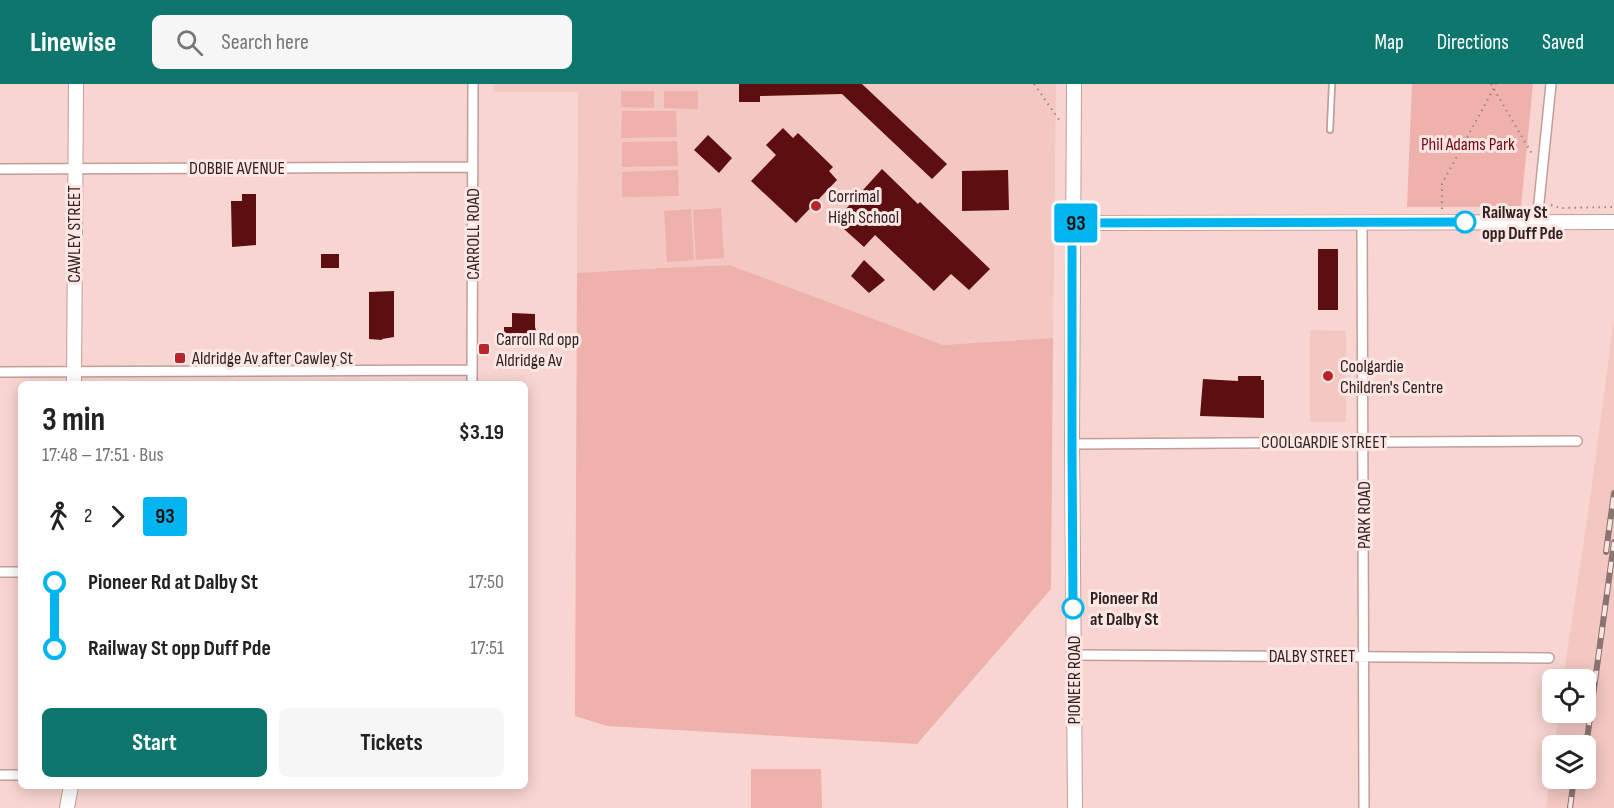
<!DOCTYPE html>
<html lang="en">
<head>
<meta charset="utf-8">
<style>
	:root { --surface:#fff; --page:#f6f6f6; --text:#222; --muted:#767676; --accent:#0f766e }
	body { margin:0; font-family:"Sofia Sans Condensed",sans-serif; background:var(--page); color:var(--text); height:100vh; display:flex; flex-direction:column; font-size:22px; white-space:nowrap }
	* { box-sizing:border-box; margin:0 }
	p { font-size:20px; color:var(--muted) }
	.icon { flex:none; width:33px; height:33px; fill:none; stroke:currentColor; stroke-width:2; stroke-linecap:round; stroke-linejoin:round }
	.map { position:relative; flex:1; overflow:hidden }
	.panel { position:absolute; left:18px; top:297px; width:510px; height:408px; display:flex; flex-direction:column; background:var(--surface); border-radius:9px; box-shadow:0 3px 15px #0003 }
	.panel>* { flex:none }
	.badge { padding:0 12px; border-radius:4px; font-size:21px; line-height:39px }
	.controls { position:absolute; left:1542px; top:585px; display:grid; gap:12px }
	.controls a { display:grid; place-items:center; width:54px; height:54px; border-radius:9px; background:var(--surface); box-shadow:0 3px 15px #0003; font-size:30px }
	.map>.badge { position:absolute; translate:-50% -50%; box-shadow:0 0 0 3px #fff }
	.legs { display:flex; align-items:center; gap:9px; height:66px; padding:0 24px; font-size:20px }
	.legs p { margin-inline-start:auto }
	.head { display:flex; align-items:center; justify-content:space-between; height:102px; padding:0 24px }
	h1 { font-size:33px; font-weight:700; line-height:45px }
	.primary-button { display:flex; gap:12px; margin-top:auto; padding:12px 24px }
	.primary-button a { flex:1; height:69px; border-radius:9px; background:var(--accent); color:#fff; font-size:24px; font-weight:700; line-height:69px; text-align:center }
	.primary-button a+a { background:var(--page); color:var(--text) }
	ul { padding:0 24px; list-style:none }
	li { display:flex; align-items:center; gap:21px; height:66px; font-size:22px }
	li i { display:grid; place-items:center; width:9px; height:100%; margin:0 8px; background:currentColor }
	li i::after { content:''; width:15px; height:15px; margin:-8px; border:4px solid; border-radius:50%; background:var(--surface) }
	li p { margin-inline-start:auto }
	li:first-child i { background:linear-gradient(#0000 50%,currentColor 0) }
	li:last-child i { background:linear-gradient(currentColor 50%,#0000 0) }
	header { display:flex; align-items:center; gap:36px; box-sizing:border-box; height:84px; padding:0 30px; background:var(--accent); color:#fff }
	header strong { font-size:28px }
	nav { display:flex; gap:33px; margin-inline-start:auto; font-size:21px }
	.search { width:420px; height:54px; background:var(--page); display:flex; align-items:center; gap:15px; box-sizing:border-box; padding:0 21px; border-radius:9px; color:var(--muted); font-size:22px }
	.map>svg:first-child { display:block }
	.built { fill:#f3c7c2 }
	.green { fill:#eeb1ab }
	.building { fill:#5c0e11 }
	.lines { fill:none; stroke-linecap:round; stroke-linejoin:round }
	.lane-casing { stroke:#c09e9a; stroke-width:8 }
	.street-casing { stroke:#c09e9a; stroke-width:12 }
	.secondary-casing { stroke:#c09e9a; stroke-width:16 }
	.path { stroke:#9c8380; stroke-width:2; stroke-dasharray:1.5 4.5; stroke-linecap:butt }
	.lane { stroke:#fff; stroke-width:4.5 }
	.street { stroke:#fff; stroke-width:9 }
	.secondary { stroke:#fff; stroke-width:14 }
	.rail-casing { stroke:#8a7371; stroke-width:6 }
	.rail { stroke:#fce6e3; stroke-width:4; stroke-dasharray:11; stroke-linecap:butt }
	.line-1-casing { stroke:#fff; stroke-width:14 }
	.line-1 { stroke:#00b5ef; stroke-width:9 }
	.poi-dot { fill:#b6262a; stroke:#fce6e3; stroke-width:2 }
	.stop-1-dot { fill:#fff; stroke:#00b5ef; stroke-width:3 }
	.labels { text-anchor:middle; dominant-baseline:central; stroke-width:6; stroke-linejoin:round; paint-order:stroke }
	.park-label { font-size:18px; fill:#750510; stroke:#fce6e3 }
	.street-label { font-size:18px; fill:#302322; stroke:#fce6e3 }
	.poi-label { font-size:18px; fill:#302322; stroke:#fce6e3; text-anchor:start }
	.stop-label { font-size:18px; font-weight:bold; fill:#302322; stroke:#fce6e3; text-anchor:start }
</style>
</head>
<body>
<header>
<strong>Linewise</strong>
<div class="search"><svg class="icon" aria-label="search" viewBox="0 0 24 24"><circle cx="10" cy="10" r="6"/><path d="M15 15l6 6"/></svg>Search here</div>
<nav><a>Map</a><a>Directions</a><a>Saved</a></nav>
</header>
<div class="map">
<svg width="1614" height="724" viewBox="0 0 1614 724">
	<rect width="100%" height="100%" fill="#f8d5d1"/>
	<path class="built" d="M494,0H1056L1053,254L943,261L729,181L662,184L577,189L578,8H494Z
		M1614,234V724H1546L1552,678V694H1586V662L1555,661L1559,629L1586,628V596L1563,595L1591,409Z
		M1310,246L1346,247V338H1310Z"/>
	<path class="green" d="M1412,0H1533L1521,123H1407Z
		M621,7H654V24L621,23Z
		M664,7H698V25L664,24Z
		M622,27H676L677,53L621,54Z
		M677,57L678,82L622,83V58Z
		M678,86L679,112L622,113V88Z
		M721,124L724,174L696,176L693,126Z
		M691,125L694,176L667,178L664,127Z
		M729,181L943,261L1053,254L1051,505L917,660L607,642L575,632L577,189L662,184Z
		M751,685H821L822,724H751Z"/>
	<path class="building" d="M739,0H862L947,80L932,95L842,10L760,12V18H739Z
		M783,44L793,54L798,49L833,83L829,87L837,96L796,139L751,97L776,71L766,61Z
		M708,51L732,74L719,89L694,66Z
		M882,85L918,120L920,118L990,185L969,206L951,190L934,207L875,151L864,163L835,137Z
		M1008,86L1009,126L962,127V87Z
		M242,110H256V161L232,163L231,117H242Z
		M1318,165H1338V226H1318Z
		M321,170H339V184H321Z
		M864,176L885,196L869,209L851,192Z
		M394,207V253L382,255V256L369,255V208Z
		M512,229L535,230V243L538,253L504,254V243H512Z
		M1238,292H1261V296H1264V334L1200,332L1203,295L1238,297Z"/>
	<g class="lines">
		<defs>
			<path id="lane" d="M1330,46L1332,0"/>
			<path id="street" d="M0,85L473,83
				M1362,138L1364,724
				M1537,138L1551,0
				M0,288L472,286
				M472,300L473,0
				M1072,360L1577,357
				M0,488H21
				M1074,571L1549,574
				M0,691H21"/>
			<path id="secondary" d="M1074,0L1072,360L1075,724
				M1073,139L1614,138
				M74,300L76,0
				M67,724L71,702"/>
		</defs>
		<use href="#lane" class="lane-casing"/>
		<use href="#street" class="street-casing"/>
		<use href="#secondary" class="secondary-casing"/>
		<path class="path" d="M1034,0L1060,37
			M1491,0L1532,70
			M1551,121L1560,124L1614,123
			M1442,125V100L1496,0"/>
		<use href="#lane" class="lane"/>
		<use href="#street" class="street"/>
		<use href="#secondary" class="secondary"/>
		<defs>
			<path id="rail" d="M1606,468L1614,409
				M1586,663L1614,458
				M1570,724L1574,694"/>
		</defs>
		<use href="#rail" class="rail-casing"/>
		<use href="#rail" class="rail"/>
	</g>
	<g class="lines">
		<defs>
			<path id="line-1" d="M1073,524L1072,360V139L1465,138"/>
		</defs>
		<use href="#line-1" class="line-1-casing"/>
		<use href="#line-1" class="line-1"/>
	</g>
	<g class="poi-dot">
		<circle cx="816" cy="122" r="6"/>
		<rect x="478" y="259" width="12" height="12" rx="3"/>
		<rect x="174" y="268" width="12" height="12" rx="3"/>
		<circle cx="1328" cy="292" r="6"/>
	</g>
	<g class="stop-1-dot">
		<circle cx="1465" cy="138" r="10"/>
		<circle cx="1073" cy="524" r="10"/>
	</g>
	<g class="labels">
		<g class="park-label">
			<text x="1468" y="60">Phil Adams Park</text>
		</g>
		<g class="street-label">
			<text x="237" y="84">DOBBIE AVENUE</text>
			<text transform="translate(74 150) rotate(-90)">CAWLEY STREET</text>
			<text transform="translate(473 150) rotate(-90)">CARROLL ROAD</text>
			<text x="1324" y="358">COOLGARDIE STREET</text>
			<text transform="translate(1364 431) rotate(-90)">PARK ROAD</text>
			<text x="1312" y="572">DALBY STREET</text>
			<text transform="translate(1074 596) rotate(-90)">PIONEER ROAD</text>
		</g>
		<g class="poi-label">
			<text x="828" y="112">Corrimal<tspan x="828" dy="21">High School</tspan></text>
			<text x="496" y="255">Carroll Rd opp<tspan x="496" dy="21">Aldridge Av</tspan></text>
			<text x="192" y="274">Aldridge Av after Cawley St</text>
			<text x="1340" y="282">Coolgardie<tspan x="1340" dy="21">Children's Centre</tspan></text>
		</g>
		<g class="stop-label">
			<text x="1482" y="128">Railway St<tspan x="1482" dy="21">opp Duff Pde</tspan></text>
			<text x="1090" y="514">Pioneer Rd<tspan x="1090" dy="21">at Dalby St</tspan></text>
		</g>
	</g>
</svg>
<div class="controls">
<a><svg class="icon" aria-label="locate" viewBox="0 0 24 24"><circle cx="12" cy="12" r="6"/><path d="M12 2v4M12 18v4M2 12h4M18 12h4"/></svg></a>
<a><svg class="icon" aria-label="layers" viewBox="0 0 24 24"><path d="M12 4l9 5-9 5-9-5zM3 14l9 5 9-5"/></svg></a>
</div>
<b class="badge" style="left:1076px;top:139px;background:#00b5ef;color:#111">93</b>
<section class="panel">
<div class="head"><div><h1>3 min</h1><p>17:48 – 17:51 · Bus</p></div><b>$3.19</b></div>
<div class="legs"><svg class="icon" aria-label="walk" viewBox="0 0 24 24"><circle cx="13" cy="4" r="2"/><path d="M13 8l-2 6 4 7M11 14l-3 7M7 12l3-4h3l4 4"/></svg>2<svg class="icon" aria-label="forward" viewBox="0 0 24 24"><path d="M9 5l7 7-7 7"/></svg><b class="badge" style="background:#00b5ef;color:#111">93</b></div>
<ul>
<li><i style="color:#00b5ef"></i><b>Pioneer Rd at Dalby St</b><p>17:50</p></li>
<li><i style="color:#00b5ef"></i><b>Railway St opp Duff Pde</b><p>17:51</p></li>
</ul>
<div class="primary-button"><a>Start</a><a>Tickets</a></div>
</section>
</div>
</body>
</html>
